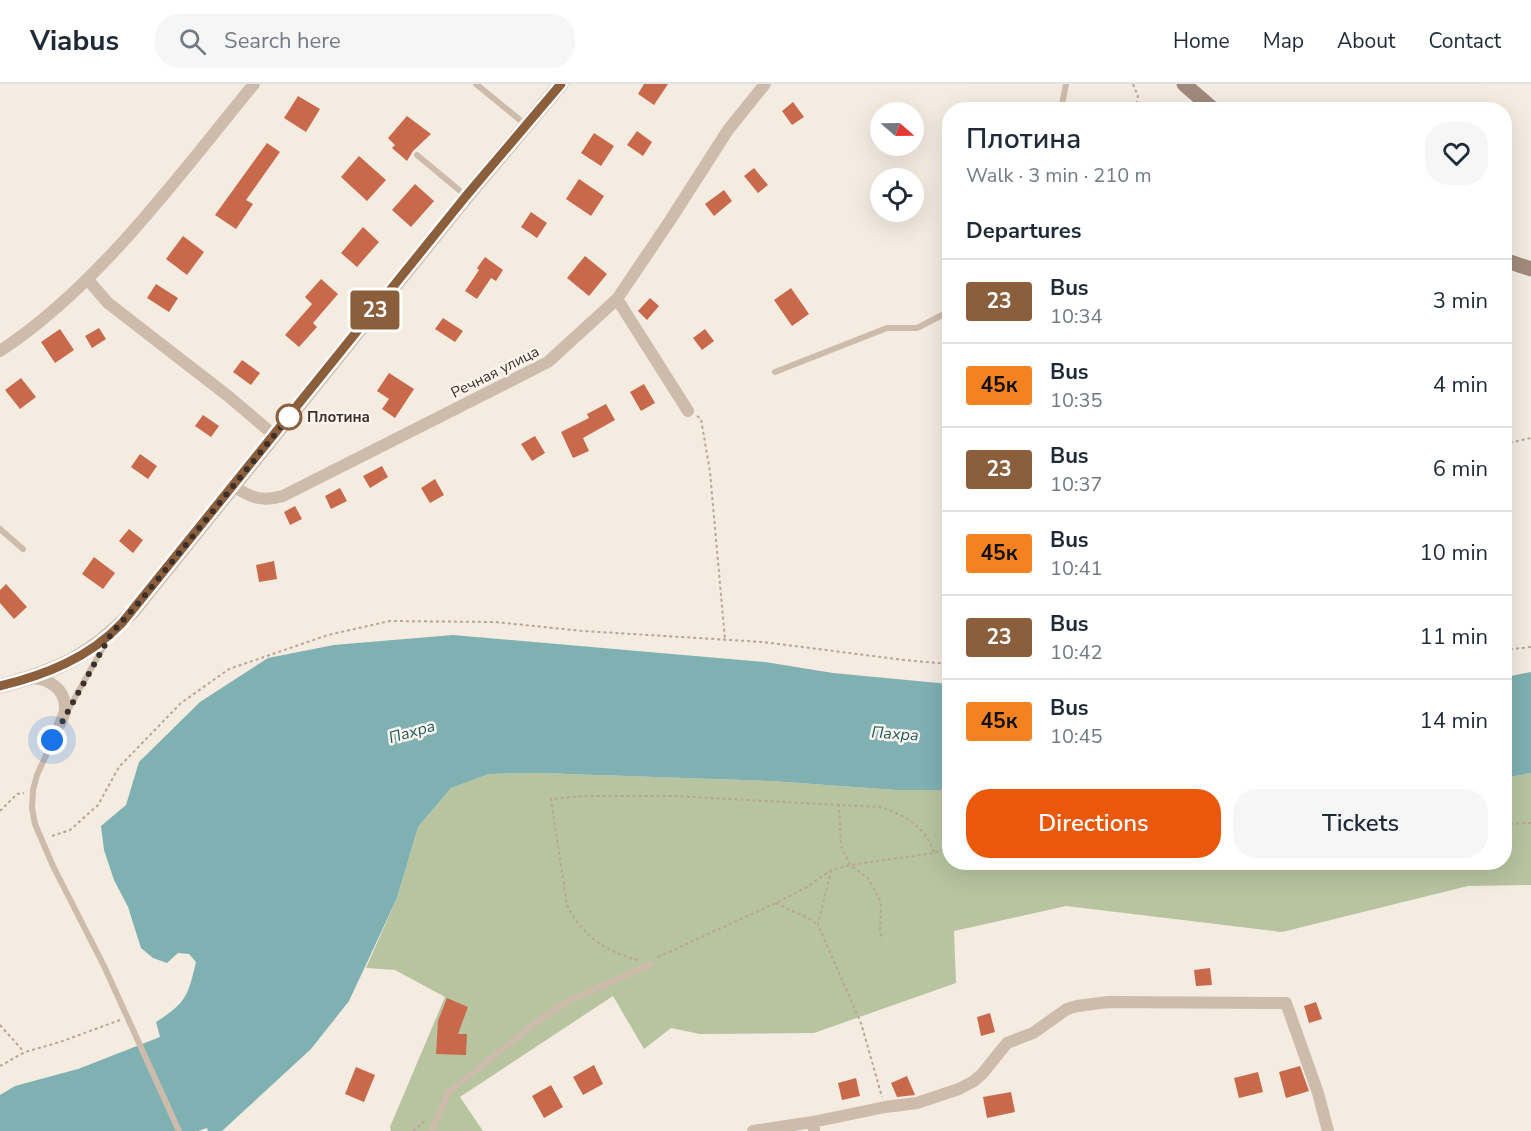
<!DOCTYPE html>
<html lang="en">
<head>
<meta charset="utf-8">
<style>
	:root { --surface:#fff; --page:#f6f6f7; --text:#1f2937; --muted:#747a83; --line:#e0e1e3; --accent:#ea580c }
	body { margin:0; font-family:"Nunito Sans",sans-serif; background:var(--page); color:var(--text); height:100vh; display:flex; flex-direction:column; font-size:22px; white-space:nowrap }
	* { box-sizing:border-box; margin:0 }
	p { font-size:20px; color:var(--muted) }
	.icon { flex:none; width:33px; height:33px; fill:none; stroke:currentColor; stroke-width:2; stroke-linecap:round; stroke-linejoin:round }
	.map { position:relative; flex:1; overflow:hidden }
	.side { position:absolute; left:942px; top:18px; width:570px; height:768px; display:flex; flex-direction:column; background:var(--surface); border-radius:24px; box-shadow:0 6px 24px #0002 }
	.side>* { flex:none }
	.badge { padding:0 12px; border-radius:4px; font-size:21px; line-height:39px }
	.needle { width:39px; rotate:110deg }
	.controls { position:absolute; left:870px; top:18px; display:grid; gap:12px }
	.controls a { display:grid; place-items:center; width:54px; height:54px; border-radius:50%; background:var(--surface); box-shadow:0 6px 24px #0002; font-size:30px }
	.you { position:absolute; width:30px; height:30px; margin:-15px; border:4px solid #fff; border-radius:50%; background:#1a73e8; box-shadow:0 0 0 9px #1a73e833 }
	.map>.badge { position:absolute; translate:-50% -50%; box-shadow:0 0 0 3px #fff }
	h2 { padding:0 24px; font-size:22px; line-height:54px }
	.round { display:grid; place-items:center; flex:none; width:63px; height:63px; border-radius:24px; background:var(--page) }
	.summary { display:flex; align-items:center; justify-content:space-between; height:102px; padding:0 24px }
	h1 { font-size:28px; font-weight:600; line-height:45px }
	.button { display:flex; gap:12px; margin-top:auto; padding:12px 24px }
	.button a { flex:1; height:69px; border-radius:24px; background:var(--accent); color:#fff; font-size:24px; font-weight:600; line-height:69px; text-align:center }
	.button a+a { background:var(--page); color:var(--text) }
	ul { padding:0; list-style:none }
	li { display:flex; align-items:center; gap:18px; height:84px; padding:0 24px; border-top:2px solid var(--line) }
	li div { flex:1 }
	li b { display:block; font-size:22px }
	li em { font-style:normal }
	li .badge { min-width:66px; font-weight:700; text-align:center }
	header { display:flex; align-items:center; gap:36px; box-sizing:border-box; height:84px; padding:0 30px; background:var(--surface); border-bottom:2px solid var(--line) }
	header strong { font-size:28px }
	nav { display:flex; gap:33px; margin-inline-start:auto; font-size:21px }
	.search { width:420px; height:54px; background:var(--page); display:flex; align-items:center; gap:15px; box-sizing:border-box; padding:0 21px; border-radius:24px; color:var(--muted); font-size:22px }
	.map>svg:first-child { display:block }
	.green { fill:#b8c4a0 }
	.water { fill:#7fb0b2 }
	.building { fill:#c8694b }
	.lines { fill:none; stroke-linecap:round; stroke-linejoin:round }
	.path { stroke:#b9a596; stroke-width:2; stroke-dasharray:3 3; stroke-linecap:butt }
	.service { stroke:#cdbbac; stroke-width:6 }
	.minor { stroke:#cdbbac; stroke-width:12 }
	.tertiary { stroke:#cdbbac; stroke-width:15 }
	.secondary { stroke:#a18a7d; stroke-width:15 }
	.line-casing { stroke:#fff; stroke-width:14 }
	.line { stroke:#8b5e3c; stroke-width:9 }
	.walk { stroke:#3b302b; stroke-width:6; stroke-dasharray:0 10.8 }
	.stop-dot { fill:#fff; stroke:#8b5e3c; stroke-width:3 }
	.labels { text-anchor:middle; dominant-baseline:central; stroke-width:5; stroke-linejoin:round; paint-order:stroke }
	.street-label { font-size:15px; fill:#3b302b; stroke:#fbf5ee }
	.stop-label { font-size:15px; font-weight:bold; fill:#3b302b; stroke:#fbf5ee; text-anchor:start }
	.water-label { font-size:16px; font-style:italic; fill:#1f5a5e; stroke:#fbf5ee }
</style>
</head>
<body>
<header>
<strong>Viabus</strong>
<div class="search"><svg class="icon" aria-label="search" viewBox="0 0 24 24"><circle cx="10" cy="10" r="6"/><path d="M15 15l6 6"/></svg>Search here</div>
<nav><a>Home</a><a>Map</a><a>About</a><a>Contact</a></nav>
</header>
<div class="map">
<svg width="1531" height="1047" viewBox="0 0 1531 1047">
	<rect width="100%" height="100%" fill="#f4ebe1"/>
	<path class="green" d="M539,689L771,697L896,706H949L950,778H1504L1505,694L1531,689V801L1468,802L1282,848L1066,822L954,847L956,899L814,949L700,950L671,944L644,965L613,912L460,1013L483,1047H391L390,1043L445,913L395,886L366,884L397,814L418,743L451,704L489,690Z"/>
	<path class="water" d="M453,551L765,578L833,589L949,600V706H896L771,697L539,689L489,690L451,704L418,743L397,814L349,917L311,965L222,1047H208L207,1044L198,1047H0V1011L15,1002L78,985L160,953L156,938C186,919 188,912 196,878L189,870L178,869L167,879L153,874L141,864L128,823L114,796L104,766L101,742L126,721L139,678L200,618L268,574L334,561Z
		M1531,588V689L1505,694V593Z"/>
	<path class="building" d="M644,0H668L654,21L638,10Z
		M298,12L320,25L306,48L284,34Z
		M793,18L804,33L792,41L782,27Z
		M407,32L431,50L413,67L407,77L392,64L395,61L388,54Z
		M637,47L652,58L643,72L627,61Z
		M594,49L614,62L601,82L581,69Z
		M267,59L280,68L246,116L253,120L236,145L215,131Z
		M359,72L386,96L367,117L341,93Z
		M754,84L768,101L758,109L744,92Z
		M579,95L604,112L591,132L566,115Z
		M415,100L434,117L411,143L392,126Z
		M724,106L732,117L714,132L705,120Z
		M531,128L547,139L537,154L521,143Z
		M363,143L379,158L357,183L341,169Z
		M183,152L204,168L187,191L166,175Z
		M585,172L607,190L589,212L567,194Z
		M485,173L503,186L496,197L491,194L477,215L465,207L479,186L477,184Z
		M321,195L338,210L313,239L317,243L299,263L285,251L312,220L305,213Z
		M156,200L178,214L169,228L147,214Z
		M791,204L809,230L792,242L774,216Z
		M650,214L659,222L647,236L638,227Z
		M443,234L463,247L455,258L435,245Z
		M99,244L106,255L92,264L85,252Z
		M60,245L74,266L55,279L41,258Z
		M705,245L714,257L702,266L693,254Z
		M242,276L260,289L251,301L233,288Z
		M389,289L414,305L395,334L382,325L389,315L377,307Z
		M21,294L36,313L20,325L5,306Z
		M644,300L655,319L641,327L630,308Z
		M606,320L615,336L583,354L589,367L573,374L561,348L589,334L587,330Z
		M203,331L219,342L211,353L195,342Z
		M535,352L545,369L532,377L521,360Z
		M140,370L157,382L148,395L131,383Z
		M382,382L388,393L370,404L363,392Z
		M435,395L444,411L430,419L421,404Z
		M340,404L347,417L331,425L325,412Z
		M295,422L302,435L290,441L284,428Z
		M129,445L143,456L133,469L119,457Z
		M94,473L115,489L103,505L82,490Z
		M274,477L277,495L259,498L256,481Z
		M6,500L27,523L14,535L0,519V506Z
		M1210,884L1212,901L1196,902L1194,886Z
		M447,914L468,923L458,950H467L466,971L436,970L438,937Z
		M1316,918L1322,935L1309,939L1304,922Z
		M990,929L995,948L981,952L977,933Z
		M594,981L603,1000L583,1011L573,993Z
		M1300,982L1309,1007L1286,1014L1279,988Z
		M356,983L375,991L364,1018L345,1010Z
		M1258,988L1263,1008L1239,1014L1234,994Z
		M907,992L915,1011L897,1013L891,999Z
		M856,994L860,1012L842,1016L838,999Z
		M551,1001L563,1023L544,1034L532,1012Z
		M1011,1008L1015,1028L987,1034L983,1013Z"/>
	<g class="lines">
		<path class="path" d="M1133,0L1138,12L1135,26
			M697,332L701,335L710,388L725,556
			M1504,360L1531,354
			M1504,566L1531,563
			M839,720L841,762L850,781L868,794L881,818L880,846L882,856
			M0,727L17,710L24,709
			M1504,740L1531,739
			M52,752L70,746L98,721L119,683L181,619L229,585L328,551L390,537L495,538L583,547L763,558L904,576L950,580
			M831,786L818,841L861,939L882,1013
			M776,819L808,834L818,841
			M658,873L776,819L807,803L831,786L850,781L934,769L950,764
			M638,876C606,868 581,851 567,821L551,715L584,712H672L880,723C905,731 926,743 934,769
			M0,941L24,968
			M0,982L25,968L60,958L120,936
			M413,1047L426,1036"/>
		<path class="service" d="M476,0L526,41
			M1061,26L1066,0
			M417,71L465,111
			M775,288L887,244H917L950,227
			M0,445L23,465
			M67,628L106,558
			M61,639L37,691L33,706L32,724L35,740L53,782L104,882L179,1047
			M432,1047L448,1009L530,943L565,919L651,880"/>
		<path class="minor" d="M88,196L108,219L228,312L274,351
			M617,215L688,327
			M0,267C100,201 178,92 254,0
			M234,402C250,414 263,418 283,412L548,278L617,215L669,138L728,46L765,0
			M32,594C49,595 66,605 65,625C65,630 62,635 60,640
			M753,1047L813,1038
			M814,1047L813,1038L885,1023L917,1019L959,1005L974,997L982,990L1007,959L1033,949L1067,925L1077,922L1108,918L1286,919L1318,1009L1328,1047"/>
		<path class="tertiary" d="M0,602C56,588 92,571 132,528L466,113L561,0"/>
		<path class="secondary" d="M1184,0L1214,26
			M1504,176L1531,185"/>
	</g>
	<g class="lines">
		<defs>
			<path id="line" d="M0,602C45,591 89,574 122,539L466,112L561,0"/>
		</defs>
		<use href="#line" class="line-casing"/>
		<use href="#line" class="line"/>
		<path class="walk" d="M52,656L111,550L142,515L289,333"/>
	</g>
	<circle class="stop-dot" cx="289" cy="333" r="12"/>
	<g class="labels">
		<g class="street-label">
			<text transform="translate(495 288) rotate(-27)">Речная улица</text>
		</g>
		<g class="stop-label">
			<text x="307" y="333">Плотина</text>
		</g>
		<g class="water-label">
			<text transform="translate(412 648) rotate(-16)">Пахра</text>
			<text transform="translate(895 650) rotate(4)">Пахра</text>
		</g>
	</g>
</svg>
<div class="controls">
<a><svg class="needle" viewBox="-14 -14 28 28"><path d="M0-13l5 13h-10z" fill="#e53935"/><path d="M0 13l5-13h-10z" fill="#747a83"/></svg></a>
<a><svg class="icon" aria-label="locate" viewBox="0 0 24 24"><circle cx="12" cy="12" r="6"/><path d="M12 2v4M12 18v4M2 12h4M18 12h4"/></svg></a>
</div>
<div class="you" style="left:52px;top:656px"></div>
<b class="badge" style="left:375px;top:226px;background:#8b5e3c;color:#fff">23</b>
<section class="side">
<div class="summary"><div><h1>Плотина</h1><p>Walk · 3 min · 210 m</p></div><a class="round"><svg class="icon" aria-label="heart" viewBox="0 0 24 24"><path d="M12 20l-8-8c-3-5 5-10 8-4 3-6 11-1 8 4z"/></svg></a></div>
<h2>Departures</h2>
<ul>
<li><span class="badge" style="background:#8b5e3c;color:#fff">23</span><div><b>Bus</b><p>10:34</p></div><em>3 min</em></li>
<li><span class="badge" style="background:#f58220;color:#111">45к</span><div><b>Bus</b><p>10:35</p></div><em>4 min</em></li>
<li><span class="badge" style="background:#8b5e3c;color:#fff">23</span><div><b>Bus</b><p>10:37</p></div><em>6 min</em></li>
<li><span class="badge" style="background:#f58220;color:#111">45к</span><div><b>Bus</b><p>10:41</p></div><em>10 min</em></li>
<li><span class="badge" style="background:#8b5e3c;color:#fff">23</span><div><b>Bus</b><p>10:42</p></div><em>11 min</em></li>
<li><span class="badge" style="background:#f58220;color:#111">45к</span><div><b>Bus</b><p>10:45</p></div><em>14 min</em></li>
</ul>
<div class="button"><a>Directions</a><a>Tickets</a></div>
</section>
</div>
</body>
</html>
